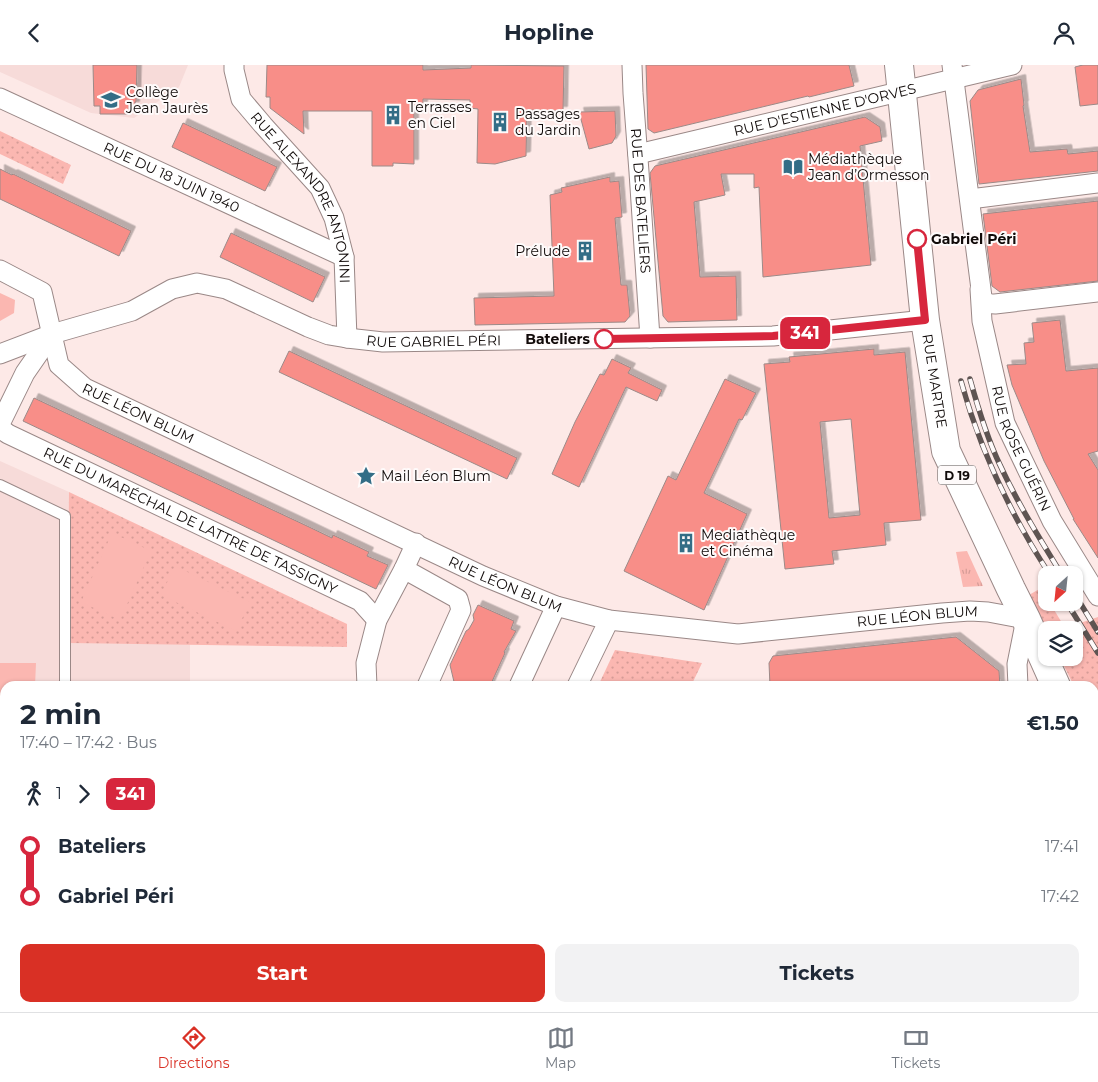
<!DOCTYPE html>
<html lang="en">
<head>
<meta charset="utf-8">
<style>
	:root { --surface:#fff; --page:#f2f2f3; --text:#1f2937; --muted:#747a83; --line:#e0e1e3; --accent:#d93025 }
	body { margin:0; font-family:Montserrat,sans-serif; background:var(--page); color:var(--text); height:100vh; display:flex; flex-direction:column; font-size:19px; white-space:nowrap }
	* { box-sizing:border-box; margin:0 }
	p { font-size:16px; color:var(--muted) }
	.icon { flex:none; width:28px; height:28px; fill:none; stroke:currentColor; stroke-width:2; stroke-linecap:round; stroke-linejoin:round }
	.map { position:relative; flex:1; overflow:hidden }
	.side { position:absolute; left:0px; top:616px; width:1099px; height:331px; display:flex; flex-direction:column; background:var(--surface); border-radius:15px 15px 0 0; box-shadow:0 1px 4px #0004 }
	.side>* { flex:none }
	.badge { padding:0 10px; border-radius:8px; font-size:18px; line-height:32px }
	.needle { width:32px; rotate:207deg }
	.tools { position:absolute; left:1038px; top:501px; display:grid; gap:10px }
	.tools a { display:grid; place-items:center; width:45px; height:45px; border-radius:10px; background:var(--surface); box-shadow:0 1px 4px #0004; font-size:25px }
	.map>.badge { position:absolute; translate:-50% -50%; box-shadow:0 0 0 2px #fff }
	.legs { display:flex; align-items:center; gap:8px; height:55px; padding:0 20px; font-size:16px }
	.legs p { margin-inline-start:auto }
	.headline { display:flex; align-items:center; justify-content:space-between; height:85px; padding:0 20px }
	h1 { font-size:28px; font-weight:700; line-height:38px }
	.button { display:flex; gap:10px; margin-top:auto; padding:10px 20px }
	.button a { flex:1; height:58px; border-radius:10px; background:var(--accent); color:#fff; font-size:20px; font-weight:700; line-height:58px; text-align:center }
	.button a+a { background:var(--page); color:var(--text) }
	ul { padding:0 20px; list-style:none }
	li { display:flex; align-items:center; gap:18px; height:50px; font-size:19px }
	li i { display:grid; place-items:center; width:8px; height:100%; margin:0 6px; background:currentColor }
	li i::after { content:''; width:12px; height:12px; margin:-6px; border:4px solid; border-radius:50%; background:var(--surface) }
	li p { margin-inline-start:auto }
	li:first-child i { background:linear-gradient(#0000 50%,currentColor 0) }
	li:last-child i { background:linear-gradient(currentColor 50%,#0000 0) }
	header { display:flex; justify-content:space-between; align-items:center; height:65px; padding:0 20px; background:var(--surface); font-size:22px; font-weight:700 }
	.tabs { display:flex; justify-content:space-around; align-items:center; height:70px; border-top:1px solid var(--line); background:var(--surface); font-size:14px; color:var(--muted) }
	.tabs a { display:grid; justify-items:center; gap:2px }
	.tabs .current { color:var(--accent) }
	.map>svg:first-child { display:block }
	.built { fill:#f7dbd9 }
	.grass { fill:url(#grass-tufts) }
	.park { fill:url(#park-dots) }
	.garden { fill:#fbb7b1 }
	.building { fill:#f88e88; stroke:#9c8a88; fill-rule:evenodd; filter:url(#shadow) }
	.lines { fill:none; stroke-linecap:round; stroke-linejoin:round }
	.lane-casing { stroke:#9a8887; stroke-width:12 }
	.street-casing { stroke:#9a8887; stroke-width:21 }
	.primary-casing { stroke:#9a8887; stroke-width:30 }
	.lane { stroke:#fff; stroke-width:10 }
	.street { stroke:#fff; stroke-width:19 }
	.primary { stroke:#fff; stroke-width:28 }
	.rail-casing { stroke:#5e5452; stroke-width:5.5 }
	.rail { stroke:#fefafa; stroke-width:4; stroke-dasharray:11; stroke-linecap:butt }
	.line-1-casing { stroke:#fff; stroke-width:11 }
	.line-1 { stroke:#d7263d; stroke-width:8 }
	.stop-1-dot { fill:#fff; stroke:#d7263d; stroke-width:2.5 }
	.labels { text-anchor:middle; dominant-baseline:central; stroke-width:4; stroke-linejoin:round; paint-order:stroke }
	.shield { fill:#fefafa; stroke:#575251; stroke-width:1 }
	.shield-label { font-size:12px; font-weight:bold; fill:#100a09 }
	.poi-label { font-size:14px; fill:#100a09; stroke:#fefafa; text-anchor:start }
	.street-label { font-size:14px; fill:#100a09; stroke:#fefafa }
	.stop-label { font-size:14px; font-weight:bold; fill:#100a09; stroke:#fefafa; text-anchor:start }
</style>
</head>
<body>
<header><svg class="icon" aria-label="back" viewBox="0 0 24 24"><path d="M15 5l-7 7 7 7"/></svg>Hopline<svg class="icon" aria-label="person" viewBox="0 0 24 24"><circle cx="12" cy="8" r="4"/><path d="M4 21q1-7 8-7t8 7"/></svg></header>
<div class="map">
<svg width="1098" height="947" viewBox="0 0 1098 947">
	<defs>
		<pattern id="grass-tufts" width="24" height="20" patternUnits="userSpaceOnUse" patternTransform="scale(1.25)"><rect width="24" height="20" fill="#fbb7b1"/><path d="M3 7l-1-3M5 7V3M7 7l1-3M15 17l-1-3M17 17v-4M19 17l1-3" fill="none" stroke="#d69c97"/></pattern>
		<pattern id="park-dots" width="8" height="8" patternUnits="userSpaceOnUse" patternTransform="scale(1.25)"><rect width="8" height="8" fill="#fbb7b1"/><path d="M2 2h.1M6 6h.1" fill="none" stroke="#d69c97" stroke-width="1.8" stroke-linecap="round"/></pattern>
		<filter id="shadow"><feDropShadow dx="4.5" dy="-4.5" stdDeviation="0" flood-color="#0004"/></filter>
	</defs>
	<rect width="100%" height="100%" fill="#fde9e7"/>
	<path class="built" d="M0,0H188L179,22L134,53L91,48L0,7Z
		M0,396L69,427L67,578L190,579V621H5V942H161V947H0Z"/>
	<path class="grass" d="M967,486L983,521L963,522L956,487Z
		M1094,752L1098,762V831L1094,839Z"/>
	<path class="park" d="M0,66L71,100L63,119L0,89Z
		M69,427L347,559V582L67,578Z
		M1041,523L1046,532V538H1050L1065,563L1098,552V671L1094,662V621H1074L1060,593L1074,592V565H1046L1029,530Z
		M615,585L702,598L691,621H598Z"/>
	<path class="garden" d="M0,228L15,235L14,248L0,256Z
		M112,468L151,486L120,555L81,537Z
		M175,501L250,537L236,566L161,530Z
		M0,598H36L35,621H5V635H0Z
		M0,639H5V676H0Z
		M0,679H5V716H0Z"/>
	<path class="building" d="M93,0H137L136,37H135V41H129V49H100V41H94Z
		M267,0H423V5L471,3V0L564,1L563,46L527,45L526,91L495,99L477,98L478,44L470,43V35L423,34V41H414V99L393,98V101H372V46H303L304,69L270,43V32H266Z
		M646,0H849L854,21L809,32L808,31L654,68L648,64Z
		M1083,0H1098V39L1080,41L1075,2Z
		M1021,14L1024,40L1023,41L1030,87L1067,84L1068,89L1098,86V106L979,119L970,36L978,25Z
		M615,46L616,71L612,78L589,84L579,47Z
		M865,52L880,62L882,76L860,81L871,200L763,212L759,122L754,123V109H721L725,130L694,137L700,212L736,211L737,255L668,257L663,251L650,108L655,101Z
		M183,58L277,102L265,126L172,82Z
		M0,104L12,110L13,109L131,166L119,191L0,134Z
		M610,112V117L619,116L622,152L615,153L621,220H627L630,251L625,257L475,260L474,233L554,231L550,130L562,127L561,123Z
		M1098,136V216L1000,227L992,221L983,149Z
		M231,168L325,212L313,237L220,192Z
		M1060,255L1066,306L1098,303V386L1088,389L1098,405V493L1073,454H1074L1044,396L1012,320L1007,300L1026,299L1024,278L1034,277L1032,258Z
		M874,284V290L905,287L921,455L884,458L886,480L832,486L834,499L785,504L764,299L790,297L789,292ZM851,354L860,450L829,453L820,357Z
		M289,286L517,393L507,414L279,307Z
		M612,294L631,303L628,308L662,325L657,336L626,322L579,422L552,409L575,357L600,309L604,310Z
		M725,314L756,328L742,355L739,354L704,428L747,449L704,545L624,506L668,411L676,415Z
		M34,333L307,461L332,473L333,470L369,487L367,491L388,500L376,524L23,356Z
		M478,540L514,556L511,564L516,566L504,587L505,588L490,621H455L450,600L466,566L469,564L474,555L473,550Z
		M956,572L999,606L1000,621H834V620L818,621H770L769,598L773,591Z"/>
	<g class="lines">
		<defs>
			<path id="lane" d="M0,420L65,451V621
				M255,942V947"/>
			<g id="street">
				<path id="s1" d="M234,0V5L241,34L263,60L320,123L334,153L344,192L347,273"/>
				<path id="s2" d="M632,0L633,28L639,107L650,273"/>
				<path d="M952,0L982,232C985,238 989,239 995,239L1098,227"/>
				<path id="s3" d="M0,33L344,192"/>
				<path id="s4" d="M638,89L1012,0"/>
				<path d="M970,134L1098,118"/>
				<path id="s5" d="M0,205L42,227L59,300L85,323L483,511L556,541L609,555L738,569L942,548L970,546L988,547L1026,554L1017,599L1018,621"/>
				<path id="s6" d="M980,224L982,256L1005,358L1052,456L1098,531"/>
				<path id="s7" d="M0,289L52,269L132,246L172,224L197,218L226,224L308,262L329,270L347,273L383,277L773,271L925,255"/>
				<path d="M0,359L25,308L52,269"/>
				<path id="s8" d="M0,363L8,369L360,536L377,555"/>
				<path d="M404,504L458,534L461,545L427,621"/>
				<path d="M367,621L366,598L377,555L404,504L416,478"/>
				<path d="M519,621L556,541"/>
				<path d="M577,621L609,555"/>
			</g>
			<g id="primary">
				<path id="s9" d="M899,0L925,255L946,386L1011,524L1026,554L1056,621"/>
				<path d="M1094,703L1098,712"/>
				<path d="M1094,863L1098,858"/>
				<path d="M1094,899L1098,898"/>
				<path d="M1094,930L1098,928"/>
				<path d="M869,947L891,942"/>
				<path d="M1052,947L1063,942"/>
			</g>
		</defs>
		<use href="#lane" class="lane-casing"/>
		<use href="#street" class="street-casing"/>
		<use href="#primary" class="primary-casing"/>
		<use href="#lane" class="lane"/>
		<use href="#street" class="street"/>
		<use href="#primary" class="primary"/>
		<defs>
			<path id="rail" d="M970,314C978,343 987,373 1000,400C1018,439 1040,474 1062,510
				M961,316C980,385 1011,450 1050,510
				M1074,528L1098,567
				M1067,538L1098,588"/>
		</defs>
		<use href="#rail" class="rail-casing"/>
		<use href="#rail" class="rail"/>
	</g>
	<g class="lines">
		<defs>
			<path id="line-1" d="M604,274L773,271L925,255L917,174"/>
		</defs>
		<use href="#line-1" class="line-1-casing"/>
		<use href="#line-1" class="line-1"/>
	</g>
	<defs>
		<symbol id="school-bare" viewBox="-9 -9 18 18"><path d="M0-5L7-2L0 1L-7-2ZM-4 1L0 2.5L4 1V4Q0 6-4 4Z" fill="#336d86" stroke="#fefafa" stroke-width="2.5" paint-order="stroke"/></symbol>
		<symbol id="building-bare" viewBox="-9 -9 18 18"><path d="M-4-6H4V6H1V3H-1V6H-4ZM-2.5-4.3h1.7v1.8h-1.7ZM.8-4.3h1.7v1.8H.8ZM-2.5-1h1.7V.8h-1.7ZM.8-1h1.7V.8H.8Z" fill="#336d86" stroke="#fefafa" stroke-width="2.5" paint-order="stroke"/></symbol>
		<symbol id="library-bare" viewBox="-9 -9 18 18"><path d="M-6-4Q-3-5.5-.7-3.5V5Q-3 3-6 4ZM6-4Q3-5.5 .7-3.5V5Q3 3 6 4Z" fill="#336d86" stroke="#fefafa" stroke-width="2.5" paint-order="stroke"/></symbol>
		<symbol id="sight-bare" viewBox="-9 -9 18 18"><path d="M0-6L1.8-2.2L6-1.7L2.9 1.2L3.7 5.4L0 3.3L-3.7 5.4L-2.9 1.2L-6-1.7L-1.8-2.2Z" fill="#336d86" stroke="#fefafa" stroke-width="2.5" paint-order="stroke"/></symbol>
	</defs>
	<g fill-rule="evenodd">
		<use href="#school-bare" x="97" y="21" width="28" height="28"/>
		<use href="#building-bare" x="379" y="36" width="28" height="28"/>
		<use href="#building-bare" x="486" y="43" width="28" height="28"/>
		<use href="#library-bare" x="779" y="88" width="28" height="28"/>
		<use href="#building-bare" x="571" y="172" width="28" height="28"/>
		<use href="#sight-bare" x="352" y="397" width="28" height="28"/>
		<use href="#building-bare" x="672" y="464" width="28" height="28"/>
	</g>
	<g class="stop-1-dot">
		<circle cx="917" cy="174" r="9"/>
		<circle cx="604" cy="274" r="9"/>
	</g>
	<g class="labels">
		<rect class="shield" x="938" y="400.5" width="38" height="19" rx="4"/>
		<g class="shield-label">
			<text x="957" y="410">D 19</text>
		</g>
		<g class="poi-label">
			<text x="126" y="27">Collège<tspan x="126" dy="16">Jean Jaurès</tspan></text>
			<text x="408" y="42">Terrasses<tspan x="408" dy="16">en Ciel</tspan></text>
			<text x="515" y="49">Passages<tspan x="515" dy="16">du Jardin</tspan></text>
			<text x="808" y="94">Médiathèque<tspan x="808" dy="16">Jean d’Ormesson</tspan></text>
			<text x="570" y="186" text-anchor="end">Prélude</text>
			<text x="381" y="411">Mail Léon Blum</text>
			<text x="701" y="470">Mediathèque<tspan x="701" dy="16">et Cinéma</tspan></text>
		</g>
		<g class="street-label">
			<text stroke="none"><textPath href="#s4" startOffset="192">RUE D'ESTIENNE D'ORVES</textPath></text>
			<text stroke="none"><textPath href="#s3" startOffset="189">RUE DU 18 JUIN 1940</textPath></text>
			<text stroke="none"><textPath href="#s1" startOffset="154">RUE ALEXANDRE ANTONINI</textPath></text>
			<text stroke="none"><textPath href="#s2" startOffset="136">RUE DES BATELIERS</textPath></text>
			<text stroke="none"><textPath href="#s7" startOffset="458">RUE GABRIEL PÉRI</textPath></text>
			<text stroke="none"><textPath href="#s9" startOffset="318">RUE MARTRE</textPath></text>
			<text stroke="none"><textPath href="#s5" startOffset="216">RUE LÉON BLUM</textPath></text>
			<text stroke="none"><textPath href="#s6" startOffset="166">RUE ROSE GUÉRIN</textPath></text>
			<text stroke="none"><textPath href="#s8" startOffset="212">RUE DU MARÉCHAL DE LATTRE DE TASSIGNY</textPath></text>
			<text stroke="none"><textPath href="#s5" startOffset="621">RUE LÉON BLUM</textPath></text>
			<text stroke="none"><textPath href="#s5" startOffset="1041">RUE LÉON BLUM</textPath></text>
		</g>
		<g class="stop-label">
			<text x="931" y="174">Gabriel Péri</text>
			<text x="590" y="274" text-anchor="end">Bateliers</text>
		</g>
	</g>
</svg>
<div class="tools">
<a><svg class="needle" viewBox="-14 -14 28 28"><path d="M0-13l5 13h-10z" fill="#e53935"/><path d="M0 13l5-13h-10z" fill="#747a83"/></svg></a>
<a><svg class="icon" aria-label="layers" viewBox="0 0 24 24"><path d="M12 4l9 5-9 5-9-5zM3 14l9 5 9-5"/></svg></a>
</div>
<b class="badge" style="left:805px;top:268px;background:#d7263d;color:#fff">341</b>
<section class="side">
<div class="headline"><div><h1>2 min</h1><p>17:40 – 17:42 · Bus</p></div><b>€1.50</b></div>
<div class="legs"><svg class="icon" aria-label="walk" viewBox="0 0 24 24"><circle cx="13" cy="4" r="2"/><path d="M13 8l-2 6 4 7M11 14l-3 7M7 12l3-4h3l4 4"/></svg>1<svg class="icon" aria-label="forward" viewBox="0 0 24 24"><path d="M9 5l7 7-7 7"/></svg><b class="badge" style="background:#d7263d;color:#fff">341</b></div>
<ul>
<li><i style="color:#d7263d"></i><b>Bateliers</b><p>17:41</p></li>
<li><i style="color:#d7263d"></i><b>Gabriel Péri</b><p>17:42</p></li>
</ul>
<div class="button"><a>Start</a><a>Tickets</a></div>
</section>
</div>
<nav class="tabs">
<a class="current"><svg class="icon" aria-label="directions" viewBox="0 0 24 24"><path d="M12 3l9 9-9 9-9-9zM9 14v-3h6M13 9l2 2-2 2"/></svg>Directions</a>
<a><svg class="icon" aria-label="map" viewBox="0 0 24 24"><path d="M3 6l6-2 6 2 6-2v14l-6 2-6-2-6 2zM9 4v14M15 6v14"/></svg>Map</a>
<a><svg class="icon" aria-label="tickets" viewBox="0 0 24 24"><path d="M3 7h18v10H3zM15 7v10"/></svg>Tickets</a>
</nav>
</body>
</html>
